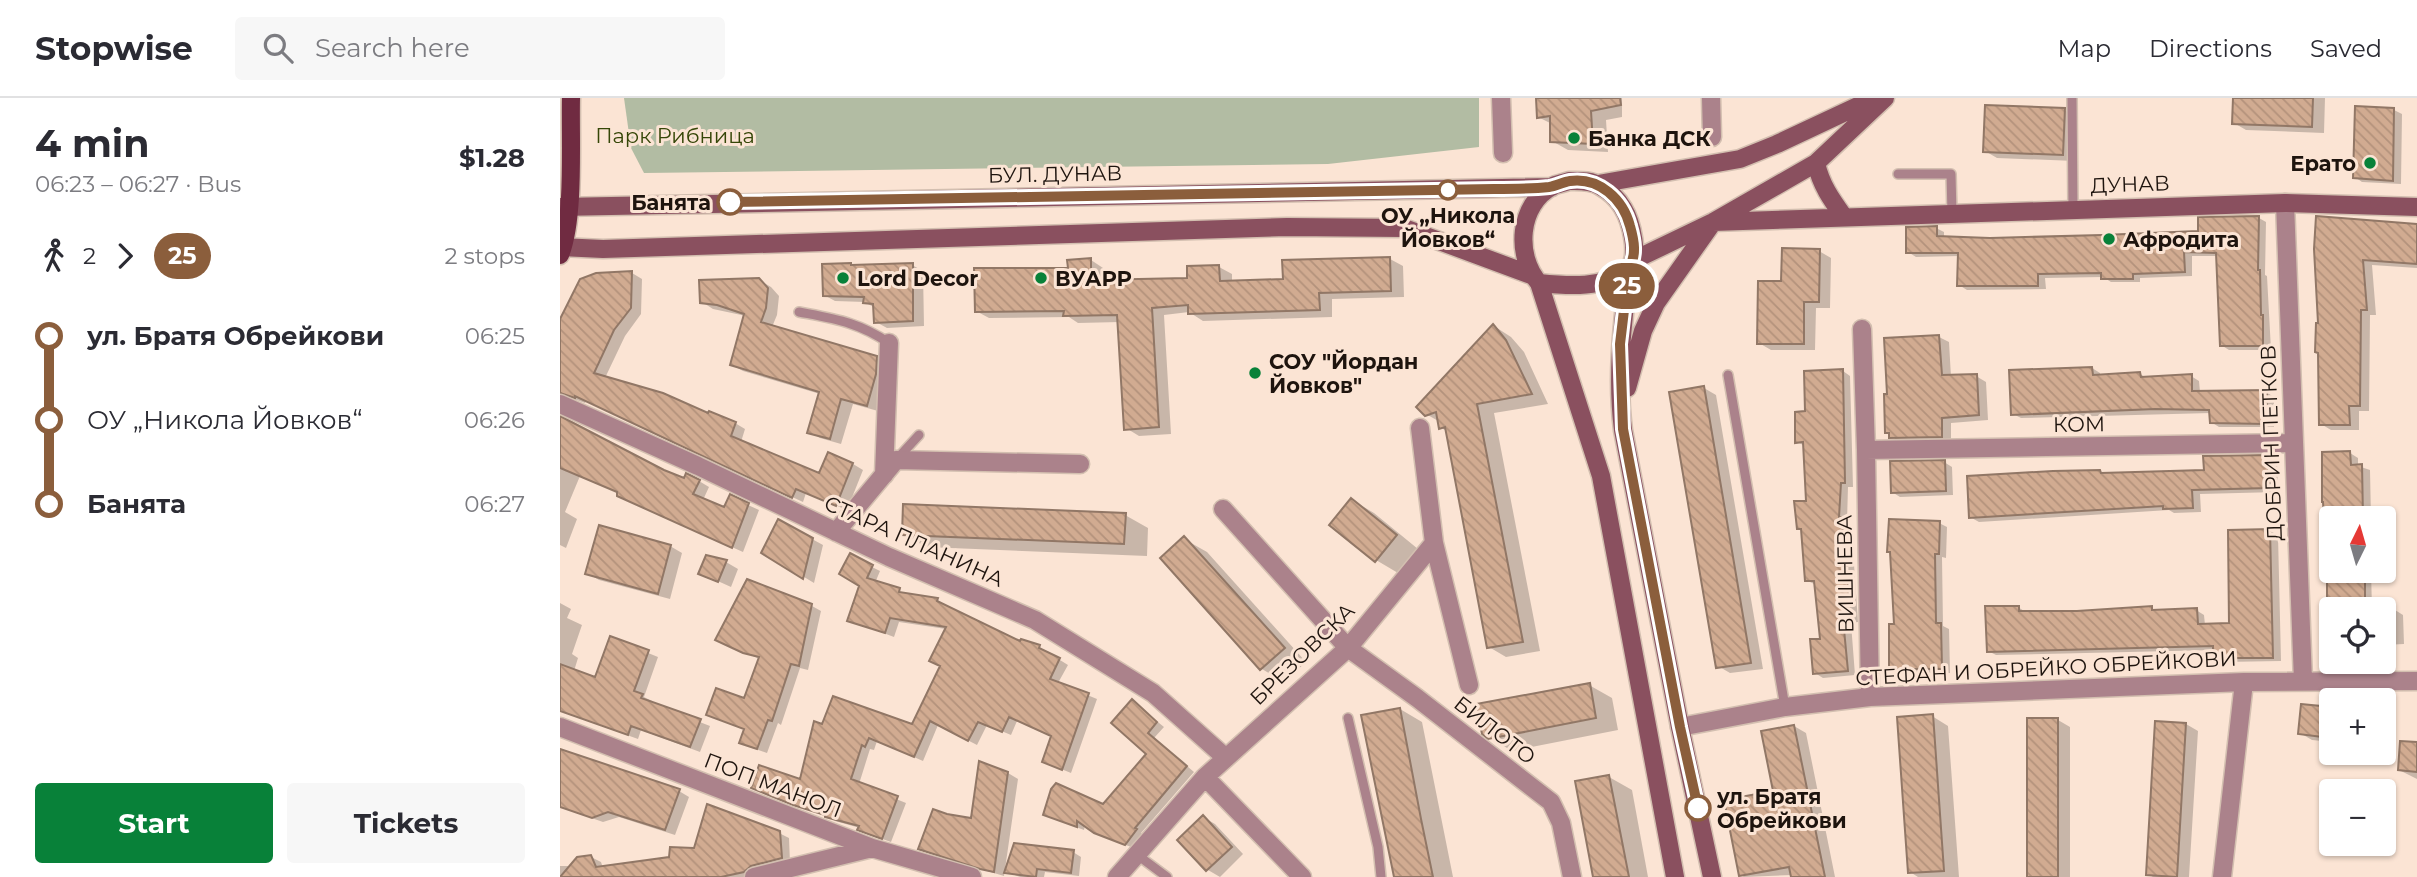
<!DOCTYPE html>
<html lang="en">
<head>
<meta charset="utf-8">
<style>
	:root { --surface:#fff; --page:#f7f7f7; --text:#2b2b33; --muted:#7c7c81; --line:#e1e1e2; --accent:#088139 }
	body { margin:0; font-family:Montserrat,sans-serif; background:var(--page); color:var(--text); height:100vh; display:flex; flex-direction:column; font-size:26px; white-space:nowrap }
	* { box-sizing:border-box; margin:0 }
	p { font-size:23px; color:var(--muted) }
	.icon { flex:none; width:38px; height:38px; fill:none; stroke:currentColor; stroke-width:2; stroke-linecap:round; stroke-linejoin:round }
	.map { position:relative; flex:1; overflow:hidden }
	.details { display:flex; flex-direction:column; background:var(--surface); width:560px }
	.details>* { flex:none }
	.badge { padding:0 14px; border-radius:23px; font-size:24px; line-height:46px }
	.needle { width:46px; rotate:5deg }
	.tools { position:absolute; left:1759px; top:408px; display:grid; gap:14px }
	.tools a { display:grid; place-items:center; width:77px; height:77px; border-radius:7px; background:var(--surface); box-shadow:0 2px 5px #0004; font-size:35px }
	.map>.badge { position:absolute; translate:-50% -50%; box-shadow:0 0 0 4px #fff }
	.legs { display:flex; align-items:center; gap:10px; height:77px; padding:0 35px; font-size:23px }
	.legs p { margin-inline-start:auto }
	.headline { display:flex; align-items:center; justify-content:space-between; height:119px; padding:0 35px }
	h1 { font-size:38px; font-weight:700; line-height:52px }
	.primary-button { display:flex; gap:14px; margin-top:auto; padding:14px 35px }
	.primary-button a { flex:1; height:80px; border-radius:7px; background:var(--accent); color:#fff; font-size:28px; font-weight:700; line-height:80px; text-align:center }
	.primary-button a+a { background:var(--page); color:var(--text) }
	ul { padding:0 35px; list-style:none }
	li { display:flex; align-items:center; gap:24px; height:84px; font-size:26px }
	li i { display:grid; place-items:center; width:10px; height:100%; margin:0 9px; background:currentColor }
	li i::after { content:''; width:18px; height:18px; margin:-9px; border:5px solid; border-radius:50%; background:var(--surface) }
	li p { margin-inline-start:auto }
	li:first-child i { background:linear-gradient(#0000 50%,currentColor 0) }
	li:last-child i { background:linear-gradient(currentColor 50%,#0000 0) }
	header { display:flex; align-items:center; gap:42px; box-sizing:border-box; height:98px; padding:0 35px; background:var(--surface); border-bottom:2px solid var(--line) }
	header strong { font-size:33px }
	nav { display:flex; gap:38px; margin-inline-start:auto; font-size:24px }
	.search { width:490px; height:63px; background:var(--page); display:flex; align-items:center; gap:18px; box-sizing:border-box; padding:0 24px; border-radius:7px; color:var(--muted); font-size:26px }
	main { display:flex; flex:1; min-height:0 }
	.map>svg:first-child { display:block }
	.green { fill:#b2bca3 }
	.shadow { fill:#0003 }
	.building { fill:url(#building-back-hatch); stroke:#917766; stroke-width:2 }
	.lines { fill:none; stroke-linecap:round; stroke-linejoin:round }
	.lane-casing { stroke:#d3bfb0; stroke-width:12 }
	.street-casing { stroke:#d3bfb0; stroke-width:21 }
	.secondary-casing { stroke:#d3bfb0; stroke-width:21 }
	.primary-casing { stroke:#d3bfb0; stroke-width:21 }
	.lane { stroke:#ab828b; stroke-width:9 }
	.street { stroke:#ab828b; stroke-width:18 }
	.secondary { stroke:#8a505f; stroke-width:18 }
	.primary { stroke:#702b41; stroke-width:18 }
	.line-1-casing { stroke:#fff; stroke-width:16 }
	.line-1 { stroke:#8b5e3c; stroke-width:10 }
	.poi-dot { fill:#088139; stroke:#fbe4d4; stroke-width:2.5 }
	.stop-1-dot { fill:#fff; stroke:#8b5e3c; stroke-width:3.5 }
	.labels { text-anchor:middle; dominant-baseline:central; stroke-width:6; stroke-linejoin:round; paint-order:stroke }
	.park-label { font-size:21px; fill:#354607; stroke:#fbe4d4 }
	.poi-label { font-size:21px; font-weight:bold; fill:#1e140e; stroke:#fbe4d4; text-anchor:start }
	.street-label { font-size:21px; fill:#1e140e; stroke:#fbe4d4 }
	.stop-label { font-size:21px; font-weight:bold; fill:#1e140e; stroke:#fbe4d4; text-anchor:end }
</style>
</head>
<body>
<header>
<strong>Stopwise</strong>
<div class="search"><svg class="icon" aria-label="search" viewBox="0 0 24 24"><circle cx="10" cy="10" r="6"/><path d="M15 15l6 6"/></svg>Search here</div>
<nav><a>Map</a><a>Directions</a><a>Saved</a></nav>
</header>
<main>
<section class="details">
<div class="headline"><div><h1>4 min</h1><p>06:23 – 06:27 · Bus</p></div><b>$1.28</b></div>
<div class="legs"><svg class="icon" aria-label="walk" viewBox="0 0 24 24"><circle cx="13" cy="4" r="2"/><path d="M13 8l-2 6 4 7M11 14l-3 7M7 12l3-4h3l4 4"/></svg>2<svg class="icon" aria-label="forward" viewBox="0 0 24 24"><path d="M9 5l7 7-7 7"/></svg><b class="badge" style="background:#8b5e3c;color:#fff">25</b><p>2 stops</p></div>
<ul>
<li><i style="color:#8b5e3c"></i><b>ул. Братя Обрейкови</b><p>06:25</p></li>
<li><i style="color:#8b5e3c"></i><span>ОУ „Никола Йовков“</span><p>06:26</p></li>
<li><i style="color:#8b5e3c"></i><b>Банята</b><p>06:27</p></li>
</ul>
<div class="primary-button"><a>Start</a><a>Tickets</a></div>
</section>
<div class="map">
<svg width="1857" height="779" viewBox="0 0 1857 779">
	<defs>
		<pattern id="building-back-hatch" width="6" height="6" patternUnits="userSpaceOnUse" patternTransform="scale(1.75)"><rect width="6" height="6" fill="#d1ab91"/><path d="M-1 5l2 2M0 0l6 6M5-1l2 2" fill="none" stroke="#b3927c"/></pattern>
	</defs>
	<rect width="100%" height="100%" fill="#fbe4d4"/>
	<path class="green" d="M64,0H919V49L768,66L84,75L71,50Z"/>
	<path class="shadow" d="M978,0H1062V19L1046,22L1048,54L1008,52L992,43V26L978,19Z
		M1675,0H1765L1764,35L1686,32L1674,25Z
		M1504,12L1516,19L1515,63L1437,60L1425,53Z
		M1834,12L1842,16L1841,86L1802,84L1795,79Z
		M1699,120L1706,124L1705,177L1707,178L1711,252H1669L1661,247L1658,158H1632V178L1580,180V184H1551L1543,179L1485,180L1486,191L1407,192L1399,187L1400,158L1356,159L1348,154L1376,130L1384,134V140L1430,141L1639,134Z
		M1857,128V170L1812,167L1816,217H1810L1809,313H1799V332H1771L1761,326L1760,227L1756,151Z
		M1259,153L1271,160L1270,210H1256L1255,252H1211L1199,245L1223,184Z
		M830,161L843,168L844,199L772,201V219L643,223L629,214L604,217L611,336L579,338L566,330L560,224L518,225L509,219L429,220L416,213L531,162L543,170L544,183L629,181L659,169L672,176V184L724,183Z
		M352,167L363,173L364,228L327,230L316,224L315,210L305,204L275,203L264,197Z
		M72,175L82,181L81,216L65,238L45,280L175,325L185,331L181,344L260,377L269,356L293,366L303,372L287,412L246,395L243,404L26,303L25,305L11,300L3,303L0,311V228Z
		M199,182L211,189L219,198L217,217L212,229L316,260L328,266L318,313L293,306L281,346L260,340L249,334L260,296L183,273L172,267L186,218L153,211L142,204Z
		M934,228L951,239L964,254L988,306L934,315L980,553L946,559L929,549L887,333L881,330L880,324L866,316Z
		M1379,239L1389,244L1391,279L1416,278L1426,284L1428,322L1391,325V344L1340,345L1327,334Z
		M1532,270L1540,275V278L1580,276L1588,281L1631,278L1639,283L1640,294H1706L1714,299V329H1659L1651,324V315L1461,320L1453,316Z
		M1283,273L1290,278L1293,389H1288L1287,424L1290,426L1291,450L1293,452L1298,524L1291,525L1295,577L1263,580L1255,575L1262,542L1256,487L1246,482L1243,433L1238,430L1248,404L1245,348L1237,344L1247,315Z
		M1144,290L1156,297L1203,571L1170,575L1158,568Z
		M0,317L5,323L125,383H139L149,389L143,402L165,412L188,407L199,412L183,454L69,403L59,394L20,378L5,414L17,421L6,450L0,447Z
		M1790,355L1798,360V368L1810,372L1811,420H1771V472H1811L1812,511H1771V531L1769,499L1770,452L1766,450L1765,404Z
		M1708,359L1717,364L1718,394L1640,396L1641,414L1614,415L1609,412L1419,424L1410,419L1540,374L1545,377L1645,373Z
		M1384,364L1392,369L1393,397L1340,399L1332,394Z
		M792,402L814,415L858,451L838,475L816,462Z
		M565,417L588,430L587,458L366,449L344,436Z
		M1379,425L1387,429L1386,460L1382,459L1383,528L1389,531L1390,575H1339L1331,570L1336,528Z
		M1710,433L1718,437L1721,563L1663,564L1655,559V552L1436,557L1428,553L1458,509L1467,515L1591,510L1597,513L1636,512L1644,517L1645,527H1670Z
		M252,441L263,447L254,485L203,454Z
		M624,441L647,454L746,564L724,584L702,571L602,460Z
		M110,448L122,455L110,501L39,482L27,475Z
		M166,464L178,471L171,489L140,475Z
		M312,469L320,473L315,485L348,497L377,502L386,507L385,509L461,546L479,549L508,567L498,585L537,601L511,675L484,664L492,638L457,623L451,637L427,627L417,647L378,627L363,663L317,643L314,652L310,651L299,686L346,705L331,744L308,736L300,730L275,723L267,718L201,694L241,684L263,628H353L382,568L386,531L339,524L334,539L289,522L301,487Z
		M0,505L11,511L7,520L22,527L12,556L18,560L14,573L36,581L51,540L98,559L84,599L92,603L91,605L150,628L140,654L81,632L78,641L0,613Z
		M252,508L261,513L248,572L240,570L221,627L218,625L207,655L190,649L181,644L186,632L148,616L185,602L200,561L166,547Z
		M1835,512L1843,517L1844,546L1824,547V513Z
		M1029,587L1052,600L1058,632L952,653L929,639Z
		M572,603L604,629L594,640L634,674L581,735L583,737L574,750L544,739L525,727L524,732L492,720L543,709L589,656Z
		M840,611L862,624L893,779H836Z
		M1771,611V644L1752,642L1740,635Z
		M1372,618L1388,628L1399,779H1358L1350,774Z
		M1498,622L1510,629V779H1471Z
		M1626,626L1638,633L1629,779H1593L1588,776Z
		M1234,628L1246,635L1275,779H1232V777L1184,779L1181,777L1215,694Z
		M1857,646V681L1839,672Z
		M448,675L458,681L444,778L370,756L360,750L412,722Z
		M1049,679L1072,692L1088,779H1035Z
		M119,693L129,699L115,737L59,719L43,724L0,709Z
		M643,719L655,726L683,756L660,779L648,772L619,742Z
		M219,735L229,740L230,765L191,779H0V768H11L31,759L41,764L45,776L111,761L135,752Z
		M513,754L521,759L519,778L485,774L484,779H460L447,774Z"/>
	<path class="building" d="M976,0H1060L1061,7L1031,13L1033,46L990,44V18L977,20Z
		M1673,0H1753L1752,29L1672,26Z
		M1425,7L1505,10L1503,57L1423,54Z
		M1795,8L1834,10L1833,83L1793,80Z
		M1699,118L1698,172H1700L1701,217H1703V248H1660L1656,155L1624,154L1625,174L1573,176V181H1541V175L1478,176V188H1397L1398,155H1346V129L1377,128V138L1430,140L1542,137L1638,133V119Z
		M1756,118L1857,126V166L1803,162L1807,212H1801L1800,308H1789L1790,327H1759L1758,255L1755,254L1756,225H1758L1754,151Z
		M1222,150L1260,151L1259,204H1244V246H1197L1198,183H1221Z
		M830,159L831,193L759,195L760,212L628,216V207L592,210L599,329L564,332L557,217L503,218L504,213L415,214L414,170H508L507,162L531,160V182L627,180V168L659,167L660,183L723,181L722,162Z
		M291,165V167L353,165V223L314,225L313,206L303,205L304,199L263,198L262,166Z
		M72,173L71,210L54,232L34,275L103,295L148,315L149,313L176,324L171,338L259,375L268,354L293,365L276,408L236,391L232,400L15,298V300L0,295V221L20,181L36,175Z
		M199,180L208,190L206,210L201,224L317,258L316,276L307,308L281,301L270,341L247,335L259,294L170,267L184,216L157,207L140,205L139,182Z
		M933,226L946,242L972,296L917,306L963,544L927,550L885,329L879,331L876,314L865,318L856,309Z
		M1379,237L1382,277L1417,276L1419,317L1382,320V339L1329,340V335H1325L1324,296H1327L1324,240Z
		M1532,269L1533,277L1580,274L1581,279L1632,276V293L1707,292L1706,326L1650,325L1649,312L1595,311L1451,317L1449,272Z
		M1283,271L1285,385H1281L1279,419H1282L1284,445H1286L1290,520L1283,521L1288,573L1253,576L1250,541H1260L1254,483H1245L1241,431H1237L1234,403H1246L1243,344L1235,345V314L1245,313L1244,273Z
		M1144,288L1191,565L1156,570L1109,294Z
		M0,318L104,372L124,380L126,375L140,382L133,396L164,409L170,396L189,405L172,450L57,398V394L0,370Z
		M1790,353L1791,367L1802,366L1803,420H1764L1763,404H1762V354Z
		M1708,357L1709,390L1632,392L1633,410L1603,411V408L1409,420L1407,378L1493,373L1540,372L1541,375L1644,372L1643,358Z
		M1385,362L1386,393L1331,395L1330,363Z
		M791,400L837,437L815,464L769,427Z
		M343,406L566,415L564,446L342,437Z
		M218,421L253,440L243,481L201,455Z
		M1329,421L1380,423L1379,456H1375L1376,525H1381L1382,571H1329V526H1334L1330,454H1327Z
		M39,427L111,447L98,496L25,476Z
		M1710,431L1713,560H1653V548L1427,554L1425,508H1459V513H1517L1592,508V512L1637,510L1638,526L1669,525L1668,432Z
		M624,438L725,550L700,572L600,460Z
		M290,455L313,467L307,480L340,490L339,494L378,500L377,503L460,543L461,541L480,547L479,550L500,560L490,581L529,595L502,672L482,664L491,638L449,619L442,634L418,624L408,643L370,623L354,659L309,640L305,649L302,647L291,681L338,698L322,741L297,732L299,728L265,719V717L233,707L191,690L199,667L240,681L254,623L262,626L273,598L352,626L380,568L369,563L386,529L330,520L325,535L287,523L299,488L279,476Z
		M146,457L167,462L158,484L138,476Z
		M1767,472H1805V511H1767Z
		M187,481L252,506L239,568L231,566L212,623L208,622L197,651L179,645L184,631L146,617L156,590L184,600L199,559L183,555L155,542Z
		M50,538L89,552L74,593L83,596L81,600L141,621L130,649L71,628L68,637L0,613V566L35,579Z
		M1030,585L1036,620L928,641L922,636L916,606Z
		M572,601L597,624L588,635L627,668L575,730L577,731L565,747L534,735L517,723V729L483,717L491,691L496,685L543,706L586,656L551,625Z
		M1741,606L1771,609V640L1738,636Z
		M840,610L861,721L873,779H834L801,617Z
		M1373,616L1384,773L1348,775L1337,619Z
		M1467,620H1498V779H1467Z
		M1595,623L1626,625L1617,779L1586,777Z
		M1234,627L1265,779H1231L1229,769L1179,778L1164,702L1213,693L1201,633Z
		M1840,643L1857,644V674L1838,672Z
		M0,651L120,691L105,732L48,714L32,720L0,709Z
		M419,663L448,674L434,774L420,771L358,751L373,711L387,716L411,720Z
		M1049,677L1069,779H1033L1015,683Z
		M147,706L220,733L222,760L191,768L184,774L161,779H0L17,759L31,757L36,769L109,759L110,749L134,750Z
		M643,717L672,749L646,773L617,742Z
		M454,745L514,752L511,775L477,771L476,779L444,775Z"/>
	<g class="lines">
		<defs>
			<path id="lane" d="M1512,0L1513,111
				M1338,76H1391L1392,116
				M239,214C275,221 298,224 329,245
				M1168,277L1225,609
				M337,361L359,337
				M788,620L818,749L821,779
				M576,756L607,779"/>
			<path id="street" d="M941,0L943,55
				M1151,0L1152,39
				M1725,105L1743,583
				M1302,231L1306,352L1310,599
				M0,306L138,368L329,459L475,522L593,595L666,660
				M1306,352L1733,345
				M324,377L329,245
				M663,411L788,550L857,600L991,704L1001,725L1012,779
				M276,434L336,362L520,366
				M874,445L909,587
				M0,629L312,750L412,779
				M1120,629L1225,609L1310,599L1684,584L1857,583
				M645,679L742,779
				M194,779L312,750
				M557,779L645,679L788,550L874,445L860,330
				M1662,779L1684,584"/>
			<path id="secondary" d="M1256,65C1261,87 1271,101 1284,119
				M1009,83C1019,83 1031,82 1040,88C1049,93 1058,101 1063,110C1071,123 1081,160 1068,171C1044,191 1008,188 979,185C955,158 958,106 993,88C997,86 1004,85 1009,83Z
				M1038,86L1180,61L1217,46L1315,0
				M0,109L992,89
				M1153,124L1725,105L1857,109
				M0,149L43,151L727,129L844,130L974,178
				M1074,162L1153,124L1256,65L1325,0
				M1069,170C1063,224 1056,277 1063,332L1120,629L1152,779
				M979,185L1041,378L1115,779
				M1067,290L1083,233L1096,205L1151,127"/>
			<path id="primary" d="M0,157C15,119 10,43 11,0"/>
		</defs>
		<use href="#lane" class="lane-casing"/>
		<use href="#street" class="street-casing"/>
		<use href="#secondary" class="secondary-casing"/>
		<use href="#primary" class="primary-casing"/>
		<use href="#lane" class="lane"/>
		<use href="#street" class="street"/>
		<use href="#secondary" class="secondary"/>
		<use href="#primary" class="primary"/>
	</g>
	<g class="lines">
		<defs>
			<path id="line-1" d="M170,104L934,91C952,91 971,91 989,89C996,88 1003,84 1010,83C1039,79 1063,101 1070,128C1074,142 1077,157 1069,170L1060,246L1063,331L1120,629L1138,710"/>
		</defs>
		<use href="#line-1" class="line-1-casing"/>
		<use href="#line-1" class="line-1"/>
	</g>
	<g class="poi-dot">
		<circle cx="1014" cy="40" r="7"/>
		<circle cx="1810" cy="65" r="7"/>
		<circle cx="1549" cy="141" r="7"/>
		<circle cx="283" cy="180" r="7"/>
		<circle cx="481" cy="180" r="7"/>
		<circle cx="695" cy="275" r="7"/>
	</g>
	<g class="stop-1-dot">
		<circle cx="888" cy="92" r="9"/>
		<circle cx="170" cy="104" r="12"/>
		<circle cx="1138" cy="710" r="12"/>
	</g>
	<g class="labels">
		<g class="park-label">
			<text x="115" y="37">Парк Рибница</text>
		</g>
		<g class="poi-label">
			<text x="1028" y="40">Банка ДСК</text>
			<text x="1796" y="65" text-anchor="end">Ерато</text>
			<text x="1563" y="141">Афродита</text>
			<text x="297" y="180">Lord Decor</text>
			<text x="495" y="180">ВУАРР</text>
			<text x="709" y="263">СОУ "Йордан<tspan x="709" dy="24">Йовков"</tspan></text>
		</g>
		<g class="street-label">
			<text transform="translate(495 76) rotate(-1)">БУЛ. ДУНАВ</text>
			<text transform="translate(1570 86) rotate(-2)">ДУНАВ</text>
			<text transform="translate(1519 326) rotate(-1)">КОМ</text>
			<text transform="translate(1711 345) rotate(-92)">ДОБРИН ПЕТКОВ</text>
			<text transform="translate(354 443) rotate(24)">СТАРА ПЛАНИНА</text>
			<text transform="translate(1285 476) rotate(-91)">ВИШНЕВА</text>
			<text transform="translate(742 556) rotate(-44)">БРЕЗОВСКА</text>
			<text transform="translate(1486 570) rotate(-3)">СТЕФАН И ОБРЕЙКО ОБРЕЙКОВИ</text>
			<text transform="translate(935 632) rotate(38)">БИЛОТО</text>
			<text transform="translate(213 687) rotate(21)">ПОП МАНОЛ</text>
		</g>
		<g class="stop-label">
			<text x="151" y="104">Банята</text>
			<text x="888" y="117" text-anchor="middle">ОУ „Никола<tspan x="888" dy="24">Йовков“</tspan></text>
			<text x="1157" y="698" text-anchor="start">ул. Братя<tspan x="1157" dy="24">Обрейкови</tspan></text>
		</g>
	</g>
</svg>
<div class="tools">
<a><svg class="needle" viewBox="-14 -14 28 28"><path d="M0-13l5 13h-10z" fill="#e53935"/><path d="M0 13l5-13h-10z" fill="#7c7c81"/></svg></a>
<a><svg class="icon" aria-label="locate" viewBox="0 0 24 24"><circle cx="12" cy="12" r="6"/><path d="M12 2v4M12 18v4M2 12h4M18 12h4"/></svg></a>
<a>+</a>
<a>−</a>
</div>
<b class="badge" style="left:1067px;top:188px;background:#8b5e3c;color:#fff">25</b>
</div>
</main>
</body>
</html>
